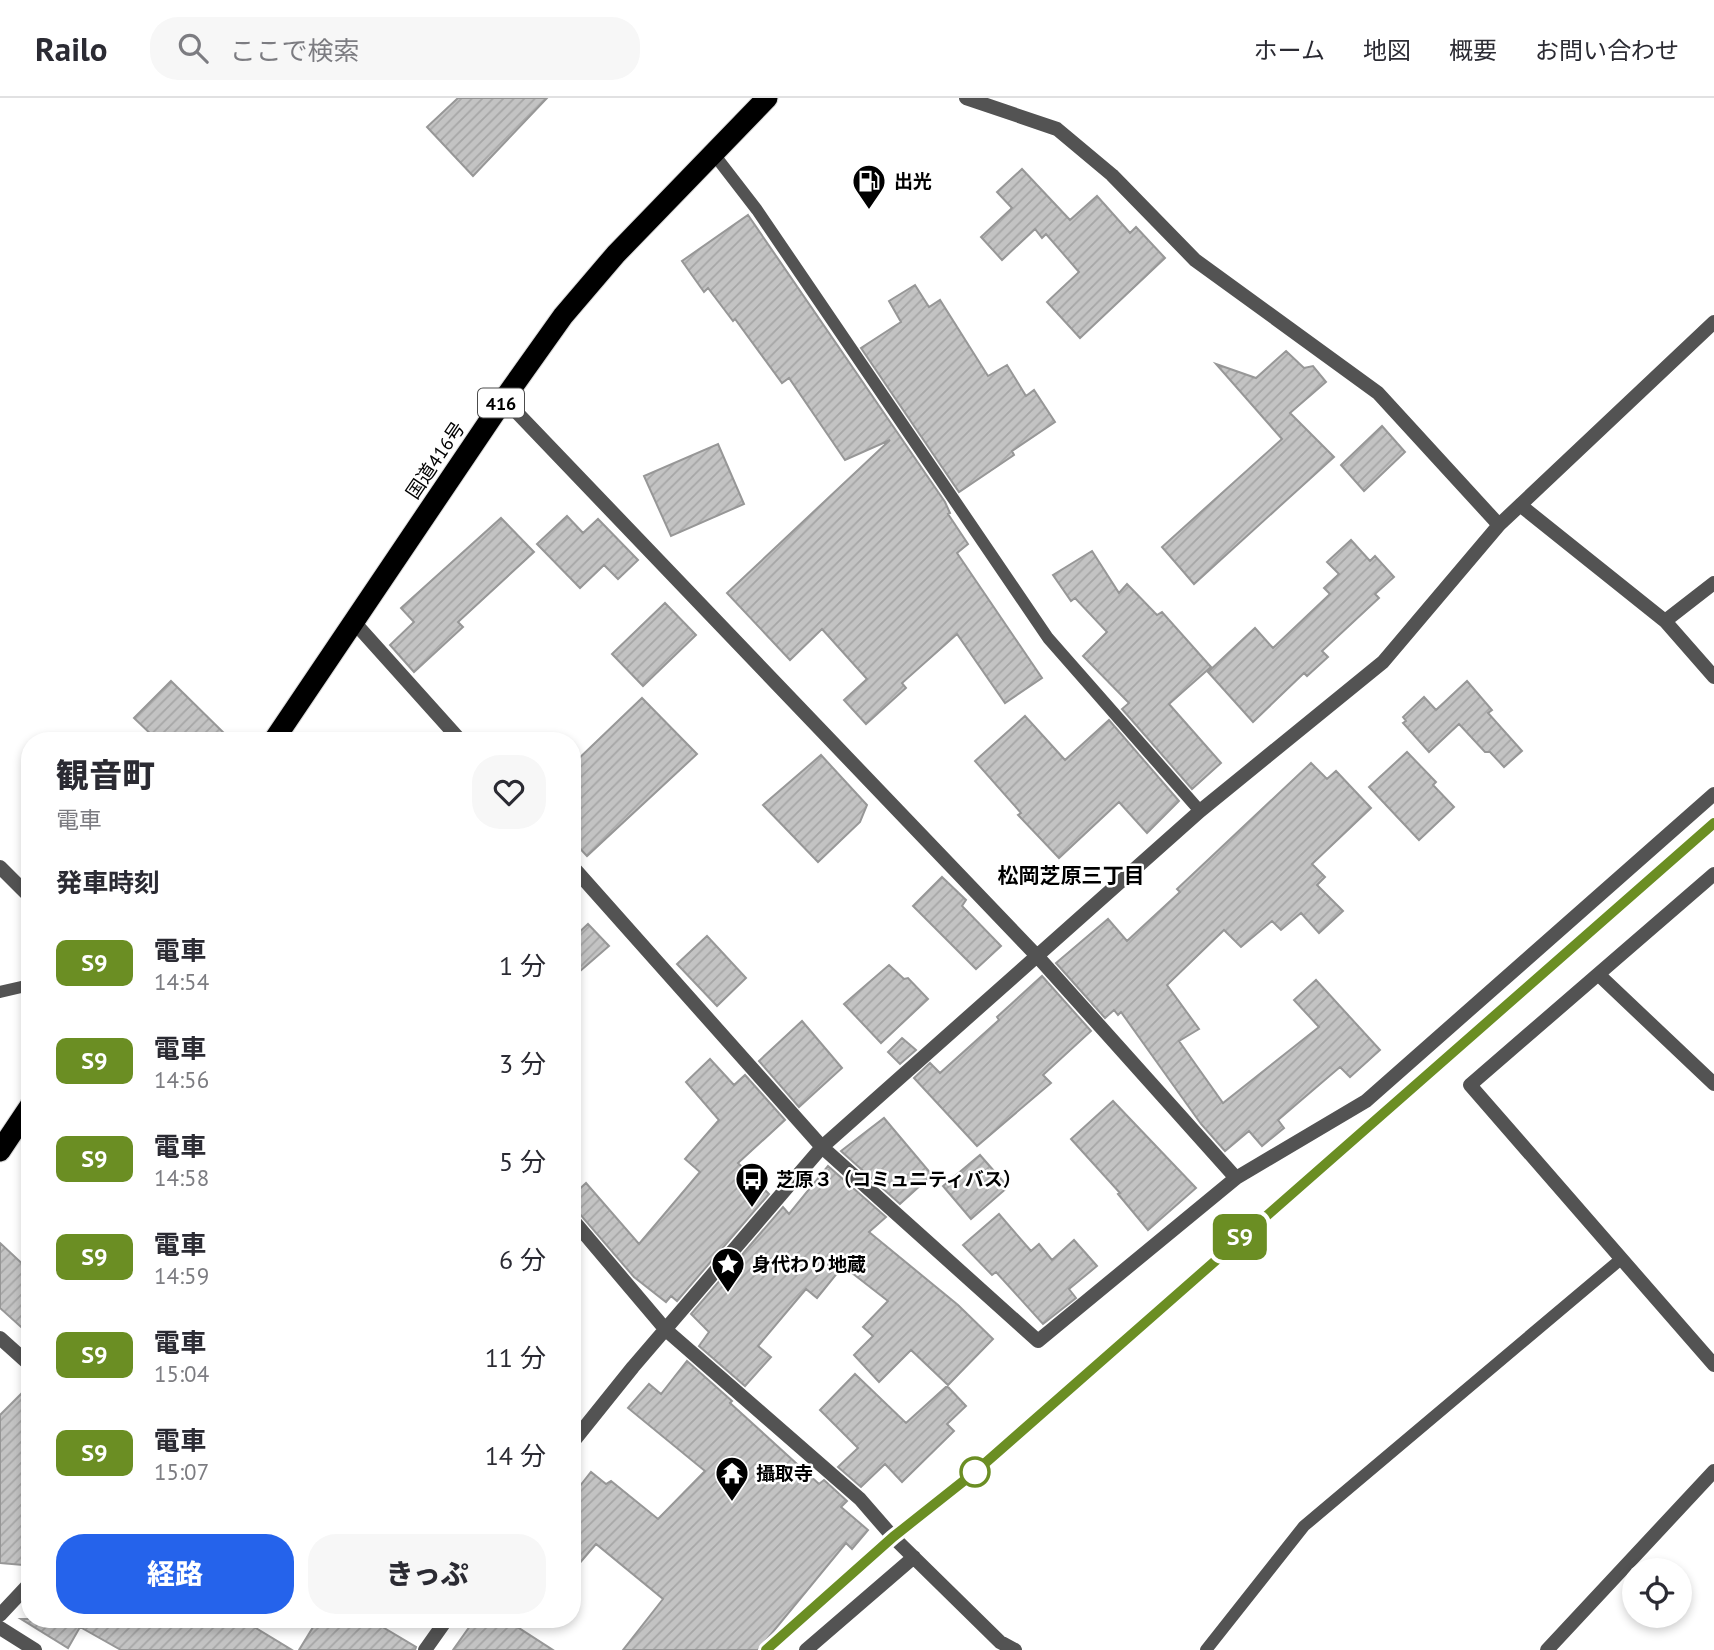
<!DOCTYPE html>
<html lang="ja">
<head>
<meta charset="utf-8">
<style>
	:root { --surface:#fff; --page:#f7f7f7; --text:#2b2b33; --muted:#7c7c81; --line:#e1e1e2; --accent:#2563eb }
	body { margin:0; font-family:"PT Sans","Noto Sans JP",sans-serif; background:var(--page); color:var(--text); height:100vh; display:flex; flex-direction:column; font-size:26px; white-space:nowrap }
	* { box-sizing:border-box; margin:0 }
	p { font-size:23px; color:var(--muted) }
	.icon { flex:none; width:38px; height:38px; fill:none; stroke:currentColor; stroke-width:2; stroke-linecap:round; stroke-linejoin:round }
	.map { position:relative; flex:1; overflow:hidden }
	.side { position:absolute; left:21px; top:634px; width:560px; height:896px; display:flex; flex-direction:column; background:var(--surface); border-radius:28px; box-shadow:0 4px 10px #0003 }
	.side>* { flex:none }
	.badge { padding:0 14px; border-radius:10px; font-size:24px; line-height:46px }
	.fabs { position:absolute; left:1622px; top:1460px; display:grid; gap:14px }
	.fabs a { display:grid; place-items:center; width:70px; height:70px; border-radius:50%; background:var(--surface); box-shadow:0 4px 10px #0003; font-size:35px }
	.map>.badge { position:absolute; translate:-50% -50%; box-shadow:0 0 0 4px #fff }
	h2 { padding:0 35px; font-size:26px; line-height:63px }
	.round { display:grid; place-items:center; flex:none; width:74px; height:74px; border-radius:28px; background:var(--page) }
	.head { display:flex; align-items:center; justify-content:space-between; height:119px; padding:0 35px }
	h1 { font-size:33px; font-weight:800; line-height:52px }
	.action { display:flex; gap:14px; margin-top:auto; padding:14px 35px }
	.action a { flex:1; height:80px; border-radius:28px; background:var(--accent); color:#fff; font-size:28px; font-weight:800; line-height:80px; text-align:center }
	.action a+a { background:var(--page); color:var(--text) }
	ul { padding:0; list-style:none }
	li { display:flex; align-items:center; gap:21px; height:98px; padding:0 35px }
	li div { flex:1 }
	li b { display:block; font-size:26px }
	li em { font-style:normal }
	li .badge { min-width:77px; font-weight:700; text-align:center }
	header { display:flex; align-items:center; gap:42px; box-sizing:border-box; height:98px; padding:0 35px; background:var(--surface); border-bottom:2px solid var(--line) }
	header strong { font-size:33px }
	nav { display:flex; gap:38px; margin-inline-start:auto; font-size:24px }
	.search { width:490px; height:63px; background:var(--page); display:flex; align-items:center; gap:18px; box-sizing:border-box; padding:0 24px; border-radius:28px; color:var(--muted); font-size:26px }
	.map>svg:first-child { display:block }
	.building { fill:url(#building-hatch); stroke:#979797; stroke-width:2 }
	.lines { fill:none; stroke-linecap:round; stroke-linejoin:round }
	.highway-casing { stroke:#dbdbdb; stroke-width:23 }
	.lane { stroke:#535353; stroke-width:12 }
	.street { stroke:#535353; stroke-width:14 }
	.highway { stroke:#000; stroke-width:21 }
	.rail-casing { stroke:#000; stroke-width:8 }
	.rail { stroke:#fff; stroke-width:5; stroke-dasharray:16; stroke-linecap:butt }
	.line-casing { stroke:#fff; stroke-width:16 }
	.line { stroke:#6b8e23; stroke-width:10 }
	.stop-dot { fill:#fff; stroke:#6b8e23; stroke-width:3.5 }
	.labels { text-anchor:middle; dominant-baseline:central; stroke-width:5; stroke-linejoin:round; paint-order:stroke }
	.shield { fill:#fff; stroke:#4c4c4c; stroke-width:2 }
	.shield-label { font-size:18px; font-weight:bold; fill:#000 }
	.poi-label { font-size:19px; font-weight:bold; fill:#000; stroke:#fff; text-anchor:start }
	.street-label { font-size:19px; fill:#000; stroke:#fff }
	.neighbourhood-label { font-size:21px; font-weight:bold; fill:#000; stroke:#fff }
</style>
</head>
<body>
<header>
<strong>Railo</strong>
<div class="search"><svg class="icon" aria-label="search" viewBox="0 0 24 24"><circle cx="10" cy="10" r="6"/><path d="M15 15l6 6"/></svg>ここで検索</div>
<nav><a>ホーム</a><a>地図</a><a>概要</a><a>お問い合わせ</a></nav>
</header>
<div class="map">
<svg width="1714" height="1552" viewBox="0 0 1714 1552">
	<defs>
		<pattern id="building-hatch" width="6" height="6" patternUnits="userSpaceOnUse" patternTransform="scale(1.75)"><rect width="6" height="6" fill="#c3c3c3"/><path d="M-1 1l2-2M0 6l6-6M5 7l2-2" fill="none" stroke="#a6a6a6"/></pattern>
	</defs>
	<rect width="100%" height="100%" fill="#fff"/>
	<path class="building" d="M458,0H547L473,78L427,29Z
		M1022,71L1070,122L1097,98L1130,135L1136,129L1165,160L1080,240L1047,204L1079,174L1046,136L1042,140L1035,131L1002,162L981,139L1012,110L997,94Z
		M748,117L945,404L950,415L948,416L968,446L957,455L1042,580L1005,605L957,536L902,585L906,590L866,626L844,602L867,581L822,531L790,562L727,495L890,342L845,362L789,280L782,285L735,221L733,223L708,190L704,194L682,163Z
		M915,187L929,209L940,202L988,278L1007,267L1026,298L1034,292L1055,324L1012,353L1014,357L959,394L861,250L901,224L889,203Z
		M1286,253L1304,270L1313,268L1326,284L1290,315L1334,359L1194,486L1162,449L1282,341L1216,266L1256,280Z
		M1382,328L1405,354L1364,393L1341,367Z
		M718,346L744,406L671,438L644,378Z
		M567,418L583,435L598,421L638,462L618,481L604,467L580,490L537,446Z
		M501,420L534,454L458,524L463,529L414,574L390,547L414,524L401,510Z
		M1351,442L1370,463L1375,458L1394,479L1375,496L1379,500L1322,553L1328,559L1307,578L1304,575L1253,624L1208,574L1255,530L1273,550L1330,496L1324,490L1339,476L1327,464Z
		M1092,453L1119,495L1127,486L1157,517L1162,514L1211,569L1169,606L1221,665L1192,691L1122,611L1129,605L1083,558L1107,534L1075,500L1071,503L1053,477Z
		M665,505L696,537L643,588L612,556Z
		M171,583L231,642H157L134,620Z
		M1467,583L1492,612L1488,615L1522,653L1504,669L1490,654H1485L1459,626L1429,654L1403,625L1406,623L1403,619L1424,599L1436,612Z
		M642,600L697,656L587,758L572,742V667Z
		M1025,618L1065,662L1109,622L1179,703L1147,735L1119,704L1059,760L1018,717L1021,715L975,663Z
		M1407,654L1436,684L1433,687L1454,709L1419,742L1369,689Z
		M821,657L867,707L860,724L818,764L763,707Z
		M1311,665L1327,681L1336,673L1371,710L1312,766L1325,779L1317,787L1343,813L1319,835L1301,815L1281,832L1272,823L1241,849L1224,832L1167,887L1199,931L1179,943L1223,1005L1319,929L1294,902L1316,882L1380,952L1350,979L1340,969L1278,1022L1284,1030L1262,1048L1249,1033L1225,1053L1201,1026L1121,914L1118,917L1114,912L1105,920L1056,865L1108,821L1127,843L1180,794L1177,791Z
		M942,779L966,802L962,808L1001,848L976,871L913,808Z
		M588,826L609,848L572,880V841Z
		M707,838L746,880L717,908L677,866Z
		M889,867L904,881L908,880L928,901L881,945L844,906Z
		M1042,878L1091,933L1043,977L1051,985L977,1048L914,980L930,965L940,975L999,922L997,919Z
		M802,923L842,970L799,1009L759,963Z
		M902,940L916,952L900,966L888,954Z
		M710,961L734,987L745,977L785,1022L738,1065L769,1096L677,1203L671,1198L666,1204L634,1179L579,1115L572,1112V1098L586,1085L639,1146L700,1074L685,1061L719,1022L686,984Z
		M1113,1003L1196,1090L1148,1132L1118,1096L1120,1095L1071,1041Z
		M884,1020L932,1077L900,1106L841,1053Z
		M980,1057L1008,1089L971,1121L943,1088Z
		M828,1068L886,1119L869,1134L958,1207L993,1241L948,1287L911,1252L879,1284L854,1257L873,1238L863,1229L888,1203L843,1168L817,1200L806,1191L758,1248L771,1259L745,1288L699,1248L709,1234L691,1216L783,1109L789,1116Z
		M999,1116L1031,1153L1039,1146L1052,1162L1074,1142L1097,1168L1069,1191L1076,1200L1043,1226L996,1174L992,1177L963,1147Z
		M0,1145L30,1173V1237L0,1210Z
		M687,1263L732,1303L730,1305L819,1386L824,1382L847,1403L841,1409L868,1432L852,1451L846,1445L758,1552H623L663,1501L596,1446L572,1474V1398L591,1374L606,1386L611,1383L658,1421L705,1373L628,1310L649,1286L661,1296Z
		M855,1276L906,1325L947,1288L966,1308L947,1326L954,1333L902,1384L885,1366L861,1389L838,1369L858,1350L820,1312Z
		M30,1287V1459L23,1467L0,1465V1317Z
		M21,1521H241L292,1552H121L80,1529L68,1550Z
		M318,1521H369L416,1549L415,1552H299Z
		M475,1521H505L553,1552H453Z"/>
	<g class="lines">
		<defs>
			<path id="highway" d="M274,642L504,301L563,218L616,156L767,0
				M0,1053L30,1008"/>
		</defs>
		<use href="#highway" class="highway-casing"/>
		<path class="lane" d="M713,55L757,112L1048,540L1200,713
			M0,894L30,887
			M1206,1552L1304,1428L1621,1161"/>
		<path class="street" d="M966,0L1057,31L1112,77L1195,162L1378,295L1499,427
			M504,301L1038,859L1236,1080
			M1520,407L1665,523L1714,579
			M1665,523L1714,485
			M354,524L460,642
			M572,768L822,1049L1038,1243L1236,1080L1366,1003L1714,696
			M0,769L30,799
			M1714,776L1470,987L1714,1267
			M1599,877L1714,986
			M572,1121L666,1232L860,1401L893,1439L1000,1544L1015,1552
			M0,1240L30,1267
			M572,1345L633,1269L822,1049L1200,713L1383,564L1499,427L1714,224
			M0,1517L30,1485
			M0,1530L35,1552
			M425,1552L447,1521
			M806,1552L914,1459
			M1547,1552L1714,1373"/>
		<use href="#highway" class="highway"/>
		<defs>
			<path id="rail" d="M766,1552L893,1439L975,1374L1714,725"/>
		</defs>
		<use href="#rail" class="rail-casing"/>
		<use href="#rail" class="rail"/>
	</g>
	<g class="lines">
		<defs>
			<path id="line" d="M766,1552L893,1439L975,1374L1714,725"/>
		</defs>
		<use href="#line" class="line-casing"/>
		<use href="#line" class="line"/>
	</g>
	<defs>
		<symbol id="fuel-pin" viewBox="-11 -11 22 30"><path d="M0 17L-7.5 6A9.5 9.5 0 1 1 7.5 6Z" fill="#000" stroke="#fff"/><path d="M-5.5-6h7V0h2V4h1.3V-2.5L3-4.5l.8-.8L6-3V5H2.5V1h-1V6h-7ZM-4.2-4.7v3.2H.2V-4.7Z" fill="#fff"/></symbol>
		<symbol id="bus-pin" viewBox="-11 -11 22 30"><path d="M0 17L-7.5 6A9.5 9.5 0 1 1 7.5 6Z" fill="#000" stroke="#fff"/><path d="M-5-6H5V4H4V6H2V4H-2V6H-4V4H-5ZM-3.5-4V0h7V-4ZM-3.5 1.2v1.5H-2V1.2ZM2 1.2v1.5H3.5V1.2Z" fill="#fff"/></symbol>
		<symbol id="sight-pin" viewBox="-11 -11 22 30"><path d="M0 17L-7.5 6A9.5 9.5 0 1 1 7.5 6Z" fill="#000" stroke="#fff"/><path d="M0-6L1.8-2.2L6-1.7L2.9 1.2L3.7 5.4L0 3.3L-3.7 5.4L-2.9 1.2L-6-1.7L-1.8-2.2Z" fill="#fff"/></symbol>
		<symbol id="temple-pin" viewBox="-11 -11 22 30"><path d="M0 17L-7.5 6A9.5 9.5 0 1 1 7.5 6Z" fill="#000" stroke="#fff"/><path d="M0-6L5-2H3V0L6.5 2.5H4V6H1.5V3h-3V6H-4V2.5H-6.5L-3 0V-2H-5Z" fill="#fff"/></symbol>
	</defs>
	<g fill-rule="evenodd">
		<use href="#fuel-pin" x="850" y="64" width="38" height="52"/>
		<use href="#bus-pin" x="733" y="1062" width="38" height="52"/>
		<use href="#sight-pin" x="709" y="1147" width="38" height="52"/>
		<use href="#temple-pin" x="713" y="1356" width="38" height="52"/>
	</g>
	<circle class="stop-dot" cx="975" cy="1374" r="14"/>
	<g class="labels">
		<rect class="shield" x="478" y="290.5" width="46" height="29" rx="5"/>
		<g class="shield-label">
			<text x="501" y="305">416</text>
		</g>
		<g class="poi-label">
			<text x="894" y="83">出光</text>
			<text x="776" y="1081">芝原３（コミュニティバス）</text>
			<text x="752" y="1166">身代わり地蔵</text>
			<text x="756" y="1375">攝取寺</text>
		</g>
		<g class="street-label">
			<text transform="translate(435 362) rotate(-56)">国道416号</text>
		</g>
		<g class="neighbourhood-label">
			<text x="1071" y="777">松岡芝原三丁目</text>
		</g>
	</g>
</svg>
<div class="fabs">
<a><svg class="icon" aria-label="locate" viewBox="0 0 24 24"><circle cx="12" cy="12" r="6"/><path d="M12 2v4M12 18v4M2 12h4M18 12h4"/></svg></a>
</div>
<b class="badge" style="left:1240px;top:1139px;background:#6b8e23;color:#fff">S9</b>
<section class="side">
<div class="head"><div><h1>観音町</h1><p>電車</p></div><a class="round"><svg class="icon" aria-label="heart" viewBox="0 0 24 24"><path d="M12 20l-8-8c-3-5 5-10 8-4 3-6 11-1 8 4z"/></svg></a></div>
<h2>発車時刻</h2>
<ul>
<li><span class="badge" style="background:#6b8e23;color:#fff">S9</span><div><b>電車</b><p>14:54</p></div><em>1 分</em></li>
<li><span class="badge" style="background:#6b8e23;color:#fff">S9</span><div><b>電車</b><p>14:56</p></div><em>3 分</em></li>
<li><span class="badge" style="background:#6b8e23;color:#fff">S9</span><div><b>電車</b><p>14:58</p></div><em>5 分</em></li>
<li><span class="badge" style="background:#6b8e23;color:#fff">S9</span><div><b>電車</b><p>14:59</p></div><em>6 分</em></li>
<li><span class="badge" style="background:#6b8e23;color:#fff">S9</span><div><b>電車</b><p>15:04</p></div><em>11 分</em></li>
<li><span class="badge" style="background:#6b8e23;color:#fff">S9</span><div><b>電車</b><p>15:07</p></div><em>14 分</em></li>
</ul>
<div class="action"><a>経路</a><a>きっぷ</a></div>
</section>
</div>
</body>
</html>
